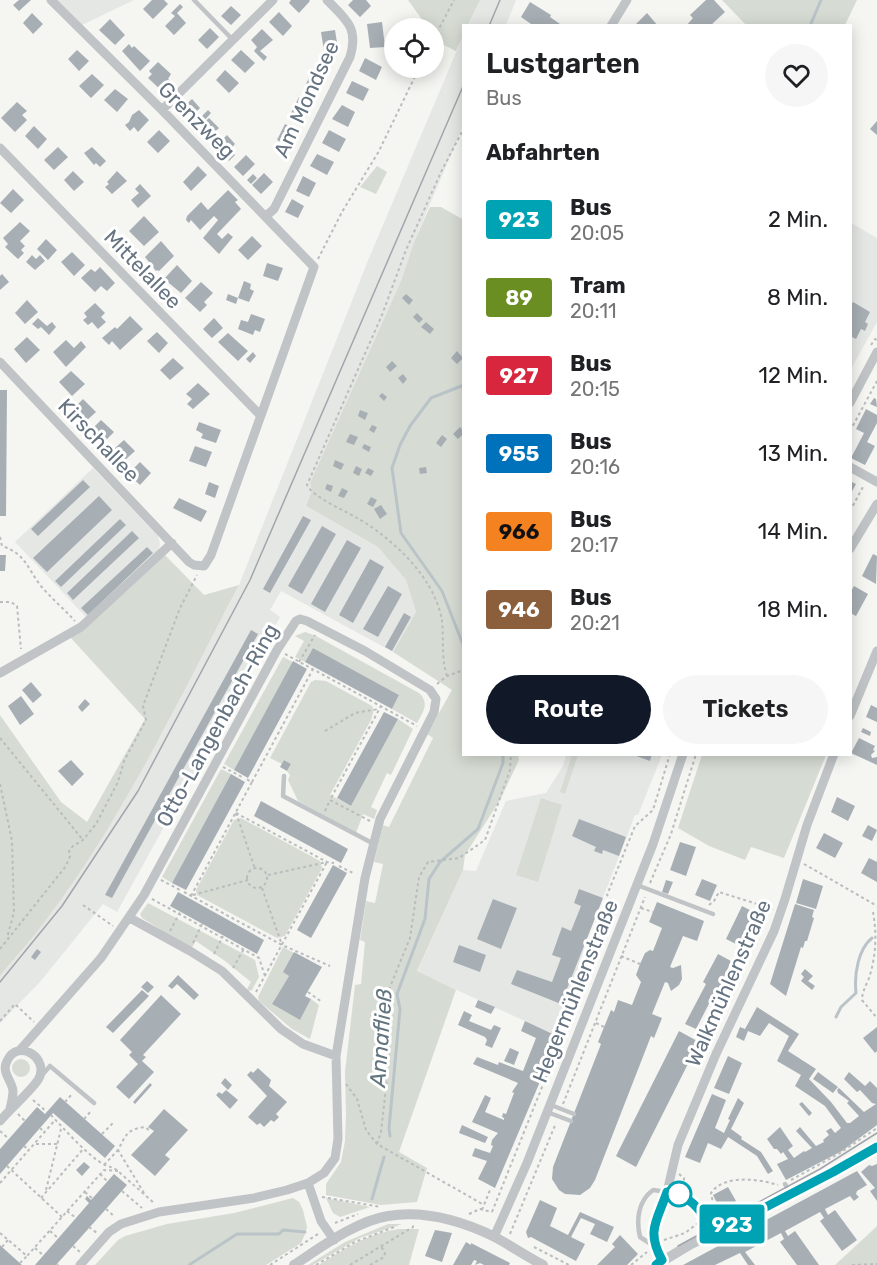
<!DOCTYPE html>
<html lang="de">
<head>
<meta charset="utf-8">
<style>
	:root { --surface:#fff; --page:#f6f6f6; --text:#202124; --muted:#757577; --accent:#111827 }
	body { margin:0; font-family:Rubik,sans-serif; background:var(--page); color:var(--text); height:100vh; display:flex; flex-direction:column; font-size:22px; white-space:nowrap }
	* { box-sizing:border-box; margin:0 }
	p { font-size:20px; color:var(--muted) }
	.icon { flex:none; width:33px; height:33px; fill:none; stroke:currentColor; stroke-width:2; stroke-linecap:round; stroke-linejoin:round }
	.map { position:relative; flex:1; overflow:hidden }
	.sheet { position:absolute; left:462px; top:24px; width:390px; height:732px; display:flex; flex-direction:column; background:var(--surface); border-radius:0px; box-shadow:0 3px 15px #0003 }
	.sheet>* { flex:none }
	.badge { padding:0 12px; border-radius:4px; font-size:21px; line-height:39px }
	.buttons { position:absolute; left:384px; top:18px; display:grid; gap:12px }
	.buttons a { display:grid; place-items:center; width:60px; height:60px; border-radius:50%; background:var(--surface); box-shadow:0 3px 15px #0003; font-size:30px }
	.map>.badge { position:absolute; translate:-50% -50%; box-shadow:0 0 0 3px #fff }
	h2 { padding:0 24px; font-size:22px; line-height:54px }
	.round { display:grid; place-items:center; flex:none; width:63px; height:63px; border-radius:32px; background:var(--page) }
	.head { display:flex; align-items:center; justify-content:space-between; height:102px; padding:0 24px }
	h1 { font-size:28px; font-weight:600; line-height:45px }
	.button { display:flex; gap:12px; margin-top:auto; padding:12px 24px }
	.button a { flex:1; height:69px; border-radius:36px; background:var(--accent); color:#fff; font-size:24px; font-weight:600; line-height:69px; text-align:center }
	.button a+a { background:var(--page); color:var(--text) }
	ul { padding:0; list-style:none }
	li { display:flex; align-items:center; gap:18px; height:78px; padding:0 24px }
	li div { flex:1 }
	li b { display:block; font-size:22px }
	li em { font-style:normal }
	li .badge { min-width:66px; font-weight:700; text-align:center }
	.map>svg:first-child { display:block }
	.built { fill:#e5e7e5 }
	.green { fill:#d6dcd3 }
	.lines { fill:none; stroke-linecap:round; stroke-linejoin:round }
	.stream { stroke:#bac4c8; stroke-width:3 }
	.building { fill:#a8afb4 }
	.path { stroke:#babcbe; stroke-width:2; stroke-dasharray:3 3; stroke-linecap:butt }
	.service { stroke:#c0c4c7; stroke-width:4.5 }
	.minor { stroke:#c0c4c7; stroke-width:9 }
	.tertiary { stroke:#c0c4c7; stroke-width:10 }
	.tram { stroke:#a2a6ac; stroke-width:1.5 }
	.line-casing { stroke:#fff; stroke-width:14 }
	.line { stroke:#00a3b4; stroke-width:9 }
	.stop-dot { fill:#fff; stroke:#00a3b4; stroke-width:3 }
	.labels { text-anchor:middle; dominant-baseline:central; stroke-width:6; stroke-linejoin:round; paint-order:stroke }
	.street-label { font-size:21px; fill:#667381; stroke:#fff }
	.water-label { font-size:22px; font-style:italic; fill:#62747e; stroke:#fff }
</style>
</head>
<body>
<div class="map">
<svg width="877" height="1265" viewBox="0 0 877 1265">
	<rect width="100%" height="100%" fill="#f5f5f2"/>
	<path class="built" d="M57,0H134L82,25Z
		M480,0H516L506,25L468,26Z
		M463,36V126L414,242L401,281L310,483L312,490L306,506L378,547L406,580L416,612L393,652L281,591L270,610L280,617L117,912L103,904L40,982L0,1023V976L49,916L97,845L163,732L239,585L367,263Z
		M851,223L877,238V322L851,369Z
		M93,468L158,536L160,544L158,552L88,619L15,542Z
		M566,755H662L638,815H635L585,944L560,1037L417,972L463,870L476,871L506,801L546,793L563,766Z"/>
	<path class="green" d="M408,0H480L468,25L464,26L463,36L456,51L434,40V28H423L421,18Z
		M722,0H857L845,25L747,26Z
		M377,166L387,172L376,194L360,187Z
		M430,207H441L464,220V754L518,755L519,760L500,800L465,855L463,870L417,971L456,990L399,1152L427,1168L417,1202L381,1205L326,1195V1184L341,1162L345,1141L346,1114L345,1072L355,985L361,984L365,942L360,940L366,901L375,903L383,864L374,862L383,825L389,827L433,738L427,734L452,690L393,652L416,612L406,580L378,547L306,506L312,490L310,483L401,281L414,242Z
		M165,555L204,595L239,585C181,696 124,816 49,916C34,937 16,956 0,976V715L61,802L87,822L145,719L70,637Z
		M305,632L316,636L419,693C430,703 423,712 417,723L392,709L399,695L313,648L305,662L295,657L304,641L295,636Z
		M283,657L293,662L234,770L224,764Z
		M315,680L326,681L372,706L374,710L371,720L330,795L351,806L398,719L413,729L391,775L387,773L371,807L377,810L374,819L363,814L356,833L298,801L288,780L290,775L287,771L291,764L284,760L282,764L270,758L311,682Z
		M572,755H578L565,794L560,792Z
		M702,755H826L784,858L751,847L745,860L709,846L678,828Z
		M221,769L231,774L172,883L162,877Z
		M541,798L562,805L538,882L516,875Z
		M241,818L320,861L322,868L285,936L277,938L197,895L196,890L234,820Z
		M148,903L255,960L259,977L252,990L248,991L247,989L251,982L225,961L196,941L191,949L142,918L140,914Z
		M283,947L294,953L289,976L272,1004L300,1020L311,999L319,1005L310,1039L292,1029L259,1001L258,997Z
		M12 1068a9 9 0 1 1 18 0a9 9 0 1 1-18 0Z
		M293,1198L299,1202L303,1210L307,1227L305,1234L301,1243L266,1265H95L118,1240L125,1236L167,1224L234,1213Z
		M326,1198L370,1207L340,1217L333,1213Z
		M388,1224H402L360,1238L313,1265H308L345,1242Z
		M877,1226V1265H835L874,1229Z
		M399,1229H419L409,1265H319C343,1249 370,1233 399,1229Z"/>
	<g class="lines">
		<path class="stream" d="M810,26L821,0
			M464,385L431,398L410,426L400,445L392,468L401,533L442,591L464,647
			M836,1017L841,1007L856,993C854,975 858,949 872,938
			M390,1136L389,1128L400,1009L397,994L425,919L429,879L440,862L478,829L503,763V754
			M372,1199L384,1157
			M189,1265L237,1234H279L283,1230L305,1232"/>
	</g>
	<path class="building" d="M19,0H31L19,11L13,5Z
		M152,0H164L168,4L153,19L143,9Z
		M291,0H309L310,1L299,13L289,3Z
		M353,0H366L371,6L360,17L348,5Z
		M706,0H714L725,12L710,26H686L693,18L690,15Z
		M530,2L551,15L550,17L560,24L559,26H534L521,17Z
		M180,4L183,7L177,13L186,23L174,35L165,26L175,16L171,13Z
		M231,6L241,15L231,25L221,16Z
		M279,12L292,26L283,36L269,22Z
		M32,13L43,24L33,34L23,23Z
		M647,13L658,26H634Z
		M110,19L125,35L115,45L99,30Z
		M382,22L385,47L370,48L367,24Z
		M210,28L219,37L207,49L198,40Z
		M262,29L273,40L260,51L267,57L264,61L254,51L257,47L251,40Z
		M335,30L338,49L324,51L321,32Z
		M129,44L132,48L134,46L150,61L140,71L122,51Z
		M77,50L89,61L79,71L68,59Z
		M241,50L255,63L245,73L231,60Z
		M321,54L332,59L330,64L319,58Z
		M365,58L382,67L376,80L359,71Z
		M158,62L171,74L168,79L173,83L163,92L148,78L152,74L149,71Z
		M314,68L327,75L319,90L306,84Z
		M225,70L239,83L229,93L216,80Z
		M92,74L104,85L91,98L79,86Z
		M352,81L369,89L363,101L346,93Z
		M115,89L128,99L117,112L104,100Z
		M299,97L312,104L304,119L291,113Z
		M192,99L200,108L188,120L179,111Z
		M17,102L27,111L22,115L27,120L15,132L1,118Z
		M342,105L355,112L348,127L332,119Z
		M139,110L149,120L138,132L134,127L130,131L125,125L129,122L132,115Z
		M208,110L211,113L204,121L200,118Z
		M209,118L219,128L207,139L197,129Z
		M877,121V135L870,129Z
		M285,124L298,131L291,147L277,140Z
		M34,126L47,139L38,149L25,136Z
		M159,130L170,141L158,153L147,142Z
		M329,130L346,139L339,152L322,143Z
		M227,135L235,144L224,156L215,147Z
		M58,147L68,157L54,170L44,160Z
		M92,147L106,161L100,167L96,163L94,165L84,153Z
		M232,151L235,155L229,161L225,157Z
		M317,154L334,162L327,175L310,166Z
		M246,155L255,164L243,176L234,167Z
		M198,166L207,175L191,191L183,182Z
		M73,171L84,182L74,191L64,180Z
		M117,171L127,181L112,194L105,187L109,184L107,182Z
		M264,173L273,182L261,194L252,185Z
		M253,174L257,178L251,184L247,180Z
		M303,176L316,183L309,197L296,191Z
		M140,184L151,196L138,208L131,200L139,193L135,189Z
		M13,189L24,200L11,213L0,203Z
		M228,190L238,200L235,202L241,209L217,234L222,239L228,233L233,237L219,254L203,238L218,220L214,216L200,230L191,220L189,223L186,220L187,216L201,202L208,210Z
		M292,199L304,206L298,218L285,212Z
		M144,216L159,232L144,246L129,231Z
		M20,222L30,231L20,241L25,246L21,250L24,253L18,259L5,247L8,244L3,238Z
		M252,236L262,246L248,260L238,250Z
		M46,239L57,250L48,260L37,249Z
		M161,241L174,256L159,271L157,270L156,271L145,257Z
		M72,252L85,265L74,276L61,262Z
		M32,255L36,259L40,255L45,261L35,270L26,262Z
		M267,263L283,268L278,281L263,276Z
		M177,265L192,281L181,293L164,279Z
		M100,267L115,283L107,291L101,286L95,292L81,278L91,269L95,272Z
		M2,274L9,282L0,290V276Z
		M244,281L251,284L250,289L254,291L249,302L238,298L236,304L226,300L228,294L238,298Z
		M201,282L213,293L204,302L207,305L200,312L185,298Z
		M406,294L413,300L409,305L402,298Z
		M27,300L38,312L25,324L15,313Z
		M853,302L870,312L865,322L868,324L865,331L861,329L856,339L850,336V306Z
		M95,303L105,313L101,317L106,322L98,329L92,322L88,325L83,320L87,317L84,313Z
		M417,313L423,319L419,323L413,317Z
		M251,314L265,319L260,332L255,330L253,335L238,329L241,320L248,322Z
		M130,316L143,329L120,350L112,341L109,345L102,338L115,327L117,329Z
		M38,318L47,326L52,322L56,327L49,335L41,327L38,329L32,324Z
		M214,318L223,328L212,338L203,329Z
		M426,322L434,329L430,334L421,327Z
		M157,332L168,343L159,353L147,341Z
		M228,333L248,351L238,361L218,342Z
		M27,337L40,350L26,363L14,349Z
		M66,340L74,348L81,341L86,347L66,367L53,352Z
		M457,351L463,358L457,364L451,358Z
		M253,352L256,356L250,363L246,359Z
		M173,358L184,368L170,380L160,370Z
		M392,361L397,366L390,372L386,367Z
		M71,371L85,384L72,396L59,382Z
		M403,374L407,379L403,384L398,378Z
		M198,383L210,394L193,409L187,404L192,399L186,394Z
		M0,390H7L6,516H0Z
		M382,393L387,397L384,401L379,396Z
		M874,398L876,399L877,407L870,404Z
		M83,399L96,412L85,422L73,409Z
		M866,409L877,415V423L867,442L875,446L865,465L851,458L864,433L856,429Z
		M360,410L368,413L365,420L358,416Z
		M101,420L114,432L105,441L93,428Z
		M199,422L221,430L216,443L201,438L203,434L196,430Z
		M372,425L377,427L374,433L369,430Z
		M460,427L464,433L458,439L453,434Z
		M350,434L358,437L354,445L346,442Z
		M442,435L447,439L441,447L436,443Z
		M124,440L135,451L125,460L114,449Z
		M364,444L371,447L369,452L362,448Z
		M195,446L212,452L206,467L189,461Z
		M335,460L344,464L341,470L333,466Z
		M140,462L151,473L140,485L128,474Z
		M356,466L362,469L359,476L353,473Z
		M426,467L427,473L420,474L419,468Z
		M368,468L374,471L371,476L365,473Z
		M83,480L90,487L38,536L31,529Z
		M850,481L856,484L850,495Z
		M209,482L219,486L215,498L205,494Z
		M327,484L333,486L331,492L325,489Z
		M342,488L348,491L344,498L338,496Z
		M99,496L112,510L47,572L33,558Z
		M371,497L377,500L373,507L367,504Z
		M179,498L207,511L201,522L173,508Z
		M381,505L387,514L380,519L374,509Z
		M303,516L311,520L270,593L263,589Z
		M120,519L126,525L61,587L55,581Z
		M322,526L336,534L302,594L288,586Z
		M132,531L139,538L73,600L67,593Z
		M347,540L361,548L325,612L311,604Z
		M147,547L153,553L88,615L81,608Z
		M873,554L877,556L876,584L862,576Z
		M0,555H6L5,571H0Z
		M370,559L384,567L353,623L339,615Z
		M388,586L402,594L378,637L363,629Z
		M854,586L868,594L856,616L850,613V593Z
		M404,613L411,617L392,651L385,647Z
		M251,630L258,634L112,898L105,895Z
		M313,648L399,695L392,709L305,662Z
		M293,661L307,669L248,778L234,770Z
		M31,682L42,695L33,703L22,690Z
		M21,696L34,714L20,725L8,706Z
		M85,699L90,704L82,712L78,707Z
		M871,705L877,708V722L866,717Z
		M384,712L398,719L351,806L337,798Z
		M863,728L871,732L870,736L861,732Z
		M859,738L875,746L873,750L875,751L871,755L872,758L877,757V765L851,753Z
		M631,754H652L650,761Z
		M71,760L84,774L72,786L58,771Z
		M284,760L291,764L287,771L280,767Z
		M231,774L245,782L186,890L172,883Z
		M837,797L855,806L848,821L831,812Z
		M261,801L348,849L341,863L254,816Z
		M579,819L626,837L619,856L603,850L602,854L594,851L596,847L572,836Z
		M868,825L877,830L872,841L862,836Z
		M824,833L843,843L835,858L816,848Z
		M680,842L696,847L686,876L670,870Z
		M869,858L877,862V882L861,873Z
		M333,865L347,873L311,938L297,930Z
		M702,879L717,885L710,901L695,895Z
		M803,879L823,886L816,909L796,903Z
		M666,880L673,882L668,894L662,892Z
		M579,889L603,898L561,1004L511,984L517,970L552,982L561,958L552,955L562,927L571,931L581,906L574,903Z
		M178,892L264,940L257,954L170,906Z
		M493,899L517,908L501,949L477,939Z
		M657,902L704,921L697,941L683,936L670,967L673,968L681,965L682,979L679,985L671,991L668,983L665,982L652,1014L662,1018L654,1038L651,1036L595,1180L590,1188L580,1195L565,1194L559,1190L552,1179L553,1167L601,1044L598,1042L611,1010L614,1012L618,1000L632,1005L641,982L636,975L640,964L645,953L650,950L653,951L662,928L649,922Z
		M795,904L814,910L812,917L814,918L807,941H805L803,948L801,947L786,996L770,984Z
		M742,906L765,918L748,950L726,939Z
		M459,945L486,955L480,972L453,962Z
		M37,949L41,952L35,960L31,957Z
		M294,952L322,967L305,996L311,999L300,1020L272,1004L289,976L283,972Z
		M718,954L731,961L718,992L716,990L696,1029L685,1024L706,984L703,982Z
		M805,969L813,976L808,981L815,986L812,990L801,981L804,977L801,974Z
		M178,975L199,995L194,1000L177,984L172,989L168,986Z
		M147,981L154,987L148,993L141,987Z
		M142,990L149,996L113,1033L106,1027Z
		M161,995L181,1014L143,1055L146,1057L142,1061L154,1072L129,1099L116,1087L138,1064L129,1055L132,1052L120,1040Z
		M478,1000L495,1007L491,1014L475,1007Z
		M757,1007L799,1034L788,1051L816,1069L809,1079L831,1102L847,1123H850L859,1116L847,1103L849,1101L838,1093L837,1090L839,1088L864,1112L876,1104L872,1103L860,1090L857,1092L844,1079L849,1072L865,1086L870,1081L877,1088V1125L842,1151L786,1180L777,1164L788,1159L783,1152L781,1154L777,1149H774L767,1139L780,1127L793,1146L788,1150L794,1158L804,1151L805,1152L812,1148L796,1131L800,1127L816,1146L824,1142L823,1140L829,1135L826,1131L831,1128L835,1133L841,1128L825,1106L795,1086L801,1075L777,1061L789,1036L769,1023L760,1036L748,1031L744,1041L736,1037L740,1027L745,1029Z
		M464,1011L472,1015L469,1021L491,1030L494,1025L501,1028L492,1048L485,1045L487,1040L485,1037L458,1025Z
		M525,1021L557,1036L558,1039L495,1188L478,1179L487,1161L472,1156L475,1148L490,1153L493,1146L491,1145L492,1140L498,1133L472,1122L485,1095L491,1098L485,1112L504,1120V1118L502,1117L503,1113L506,1114L514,1093L512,1092L518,1083L473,1064L477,1057L498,1065L499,1062L523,1071L536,1038L521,1031Z
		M877,1027V1051L875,1053L863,1038Z
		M679,1031L699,1042L636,1167L616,1156Z
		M510,1048L519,1052L514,1065L504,1061Z
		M728,1056L742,1063L729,1094L714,1088Z
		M258,1068L271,1080L269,1086L287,1102L276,1114L279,1117L274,1122L271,1120L264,1127L260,1123L257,1125L248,1117L267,1096L247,1075L251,1071L253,1073Z
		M818,1072L838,1087L833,1093L813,1079Z
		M225,1078L232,1085L228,1090L221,1083Z
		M150,1083L152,1085L135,1104L133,1102Z
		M226,1090L238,1100L230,1109L216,1095L219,1092L222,1094Z
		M712,1094L726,1100L715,1128L724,1133L730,1120L728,1119L738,1098L744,1103L731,1129L742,1137L741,1139L761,1152L773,1171L768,1174L757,1156L728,1137L721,1149L708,1143L700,1163L685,1157Z
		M60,1097L115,1146L105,1158L53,1113L0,1174V1149L37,1107L45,1114Z
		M802,1102L812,1113L809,1116L799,1104Z
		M164,1109L188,1130L165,1155L170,1159L155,1176L131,1155L154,1131L148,1127Z
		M462,1125L488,1137L485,1143L459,1133Z
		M84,1162L90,1167L82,1176L76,1170Z
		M877,1164V1201L870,1191L875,1188L861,1172L869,1165L872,1166Z
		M857,1171L867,1185L857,1191L856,1194L859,1197L854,1201L850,1196L825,1209L828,1215L835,1210L857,1240L842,1251L820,1221L824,1218L820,1212L785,1231L788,1236L795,1231L819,1265H797L780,1242L784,1239L781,1233L745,1252L755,1265H748L740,1253L715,1265H683Z
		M114,1174L127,1185L106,1209L56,1265H35L89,1203L85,1199L87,1196L91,1200Z
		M728,1187L736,1201L720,1209L713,1195Z
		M540,1200L557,1208L550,1226L568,1235L580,1212L614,1227L607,1242L590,1234L595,1224L581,1218L571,1237L585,1244L576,1261L531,1237L528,1238L526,1232Z
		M435,1230L452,1233L442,1262L425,1256Z
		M620,1235L638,1254L627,1265H597L615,1247L612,1244Z
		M466,1242L471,1245V1243L510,1263L509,1265H484L480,1263L475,1265L477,1261L474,1260L471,1265H453Z
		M0,1245L2,1247L22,1265H0Z"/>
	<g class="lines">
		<path class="path" d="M434,38L454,0
			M318,259L342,212L379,151L419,68
			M871,345L875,339L877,340
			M850,431L877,381
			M850,511L864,485
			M0,537L2,546C26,554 27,568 41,586C51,598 64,609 75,621
			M0,602H11L17,606L21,649
			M285,654L417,726
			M299,662L315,635
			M447,676C441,657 444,640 442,621C441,610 433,592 427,583C413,559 381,531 357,518C344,510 314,498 307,485L382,315L406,250L442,170L464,128
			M437,684L447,676L464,670
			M325,731L355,713L379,709
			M0,738L83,840
			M223,767L242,777
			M252,782L313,669
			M0,784L12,841L14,912L7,938
			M325,811L330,800
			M236,813L327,862L334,863
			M236,813L255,869
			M370,821L330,800L381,706
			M804,864L877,906
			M339,866L355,874
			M247 878a10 10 0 1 1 20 0a10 10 0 1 1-20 0Z
			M268,875L327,862
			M161,880L180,890
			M650,883L671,834L696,754
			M262,888L282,945
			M184,892L282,945L330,966
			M193,895L248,880
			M191,896L252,782L246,779
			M152,899L259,958L265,976
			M83,905L113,926
			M709,905L714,901L719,892L773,909
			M641,908L653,912
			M873,912C877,933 876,957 869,978C866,986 862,992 862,1000L877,1018
			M170,931L180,912
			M193,943L202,924
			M0,949L66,866L70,856L69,851L73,846L83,840L96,824L118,782L124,761L146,720L143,706L180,608L197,575
			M214,954L223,936
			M621,956L640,964
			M233,968L245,947
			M256,992L327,862
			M308,992L322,1002
			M0,1021L15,1004L34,1022
			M596,1023L604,1027
			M346,1084L357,1099L366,1130L377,1144L484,1205
			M33,1100L47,1112
			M65,1102L73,1093
			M563,1104L645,897
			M18,1114L25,1121
			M51,1115C64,1129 89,1157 105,1165C110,1167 113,1167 118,1171L155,1204
			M84,1119L92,1110
			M40,1128L44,1132
			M0,1131L9,1139
			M102,1134L114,1122
			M36,1144H57
			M377,1144L381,1132L387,1079L391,1010L388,992L410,938L419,877L428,862L459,858L485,840L510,770L511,754
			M24,1146L29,1150
			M104,1165L118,1150
			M7,1166L62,1217
			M100,1174L108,1182
			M679,1174L684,1178V1182L689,1189
			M791,1180L840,1153L877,1128
			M0,1183L55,1120
			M46,1190L61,1129
			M122,1191L142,1208
			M85,1192L93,1199
			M144,1193L118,1150C126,1135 127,1129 145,1127L150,1131
			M322,1197L381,1207
			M41,1198L84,1148
			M106,1209L115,1217
			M482,1210L490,1190
			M67,1211L76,1218
			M492,1212L615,905L607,895L635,826L653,810L670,754
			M712,1212L713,1203L711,1193C724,1174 759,1179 778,1185
			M469,1214L480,1209L492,1212
			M335,1223L358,1214
			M89,1227L97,1233
			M50,1231L58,1238
			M0,1233L27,1256L104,1170L118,1171
			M510,1234L556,1123
			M664,1240L685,1233L698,1223
			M73,1246L80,1252
			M2,1247L8,1240
			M534,1247L569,1265
			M35,1248L43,1255
			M20,1263L27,1256
			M57,1264L58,1265
			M270,1265L318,1234
			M316,1265L355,1242L397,1226
			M350,1265L413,1227V1224
			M370,1265L384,1257L385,1253L381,1246
			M631,1265L647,1252
			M852,1265L877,1264"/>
		<path class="service" d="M194,0L233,40
			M284,776L283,796L374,844
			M637,885L713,914
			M43,1074L50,1066L94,1103
			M551,1105L574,1114
			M547,1112L571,1121
			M785,1184L791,1194
			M654,1246L640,1237C636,1220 638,1201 653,1190L667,1192"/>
		<path class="minor" d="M611,26L627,0
			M162,110L273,0
			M0,148L260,415
			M266,216L274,209L350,57C359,28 346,19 327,0
			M0,362L189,562L194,565L204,566L211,555L314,267L162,110L51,0
			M850,403L877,352
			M850,467L877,482
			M850,549L877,504
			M0,673L81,627L172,543
			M850,716L877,651
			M130,918L190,951L222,971L281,1029L303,1044L336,1056
			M20,1050L101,958L144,895L277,650L296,621L300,619L307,621L365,651L430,690L436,699L434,712L380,819L365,878L336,1056L338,1139L335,1158L324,1173L308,1183L287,1190L254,1198L159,1212L121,1224L109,1232L80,1265
			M0,1121C11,1108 29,1093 38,1080C51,1059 18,1037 7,1061C1,1073 12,1080 13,1091C13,1097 11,1104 10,1109
			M308,1183L321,1221L334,1240
			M667,1192C690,1192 704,1216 716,1233
			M494,1237L527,1163L653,844L683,754
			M662,1260L654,1246L653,1236L667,1192L678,1145L716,1054L774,931L785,899L807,825L834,754"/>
		<path class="tertiary" d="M294,1265C320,1248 356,1221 388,1216C424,1210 462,1221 495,1237C511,1246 526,1256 543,1265
			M656,1265L691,1244L787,1196L877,1147"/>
		<path class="tram" d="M489,26L500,0
			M0,982L62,906L138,791L250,580L464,84
			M678,1246L820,1169L877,1133"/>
	</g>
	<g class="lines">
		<defs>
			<path id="line" d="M656,1265L662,1260C646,1231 657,1221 667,1192C690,1192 704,1216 716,1233L833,1172L877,1147"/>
		</defs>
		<use href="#line" class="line-casing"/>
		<use href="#line" class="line"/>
	</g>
	<circle class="stop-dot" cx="679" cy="1194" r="12"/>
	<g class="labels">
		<g class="street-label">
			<text transform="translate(306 99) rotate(-65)">Am Mondsee</text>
			<text transform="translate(197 120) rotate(45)">Grenzweg</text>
			<text transform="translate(143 269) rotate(46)">Mittelallee</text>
			<text transform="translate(99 440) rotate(46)">Kirschallee</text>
			<text transform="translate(217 725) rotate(-61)">Otto-Langenbach-Ring</text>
			<text transform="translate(728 983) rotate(-66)">Walkmühlenstraße</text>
			<text transform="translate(575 991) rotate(-68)">Hegermühlenstraße</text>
		</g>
		<g class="water-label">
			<text transform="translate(381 1038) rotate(-86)">Annafließ</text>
		</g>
	</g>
</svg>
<div class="buttons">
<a><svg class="icon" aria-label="locate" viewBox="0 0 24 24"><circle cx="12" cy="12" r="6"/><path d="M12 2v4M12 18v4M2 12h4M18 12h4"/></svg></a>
</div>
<b class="badge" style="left:732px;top:1224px;background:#00a3b4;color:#fff">923</b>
<section class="sheet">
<div class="head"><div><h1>Lustgarten</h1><p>Bus</p></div><a class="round"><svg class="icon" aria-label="heart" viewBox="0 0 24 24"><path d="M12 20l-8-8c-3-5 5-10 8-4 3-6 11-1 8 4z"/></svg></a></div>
<h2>Abfahrten</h2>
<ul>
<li><span class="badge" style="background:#00a3b4;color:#fff">923</span><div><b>Bus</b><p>20:05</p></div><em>2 Min.</em></li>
<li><span class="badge" style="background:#6b8e23;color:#fff">89</span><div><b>Tram</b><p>20:11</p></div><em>8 Min.</em></li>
<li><span class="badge" style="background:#d7263d;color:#fff">927</span><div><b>Bus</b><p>20:15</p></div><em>12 Min.</em></li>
<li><span class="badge" style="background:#0072bc;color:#fff">955</span><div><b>Bus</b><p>20:16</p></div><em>13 Min.</em></li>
<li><span class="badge" style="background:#f58220;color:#111">966</span><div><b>Bus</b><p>20:17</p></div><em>14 Min.</em></li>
<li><span class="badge" style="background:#8b5e3c;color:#fff">946</span><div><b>Bus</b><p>20:21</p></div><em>18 Min.</em></li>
</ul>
<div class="button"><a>Route</a><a>Tickets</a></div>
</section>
</div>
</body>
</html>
